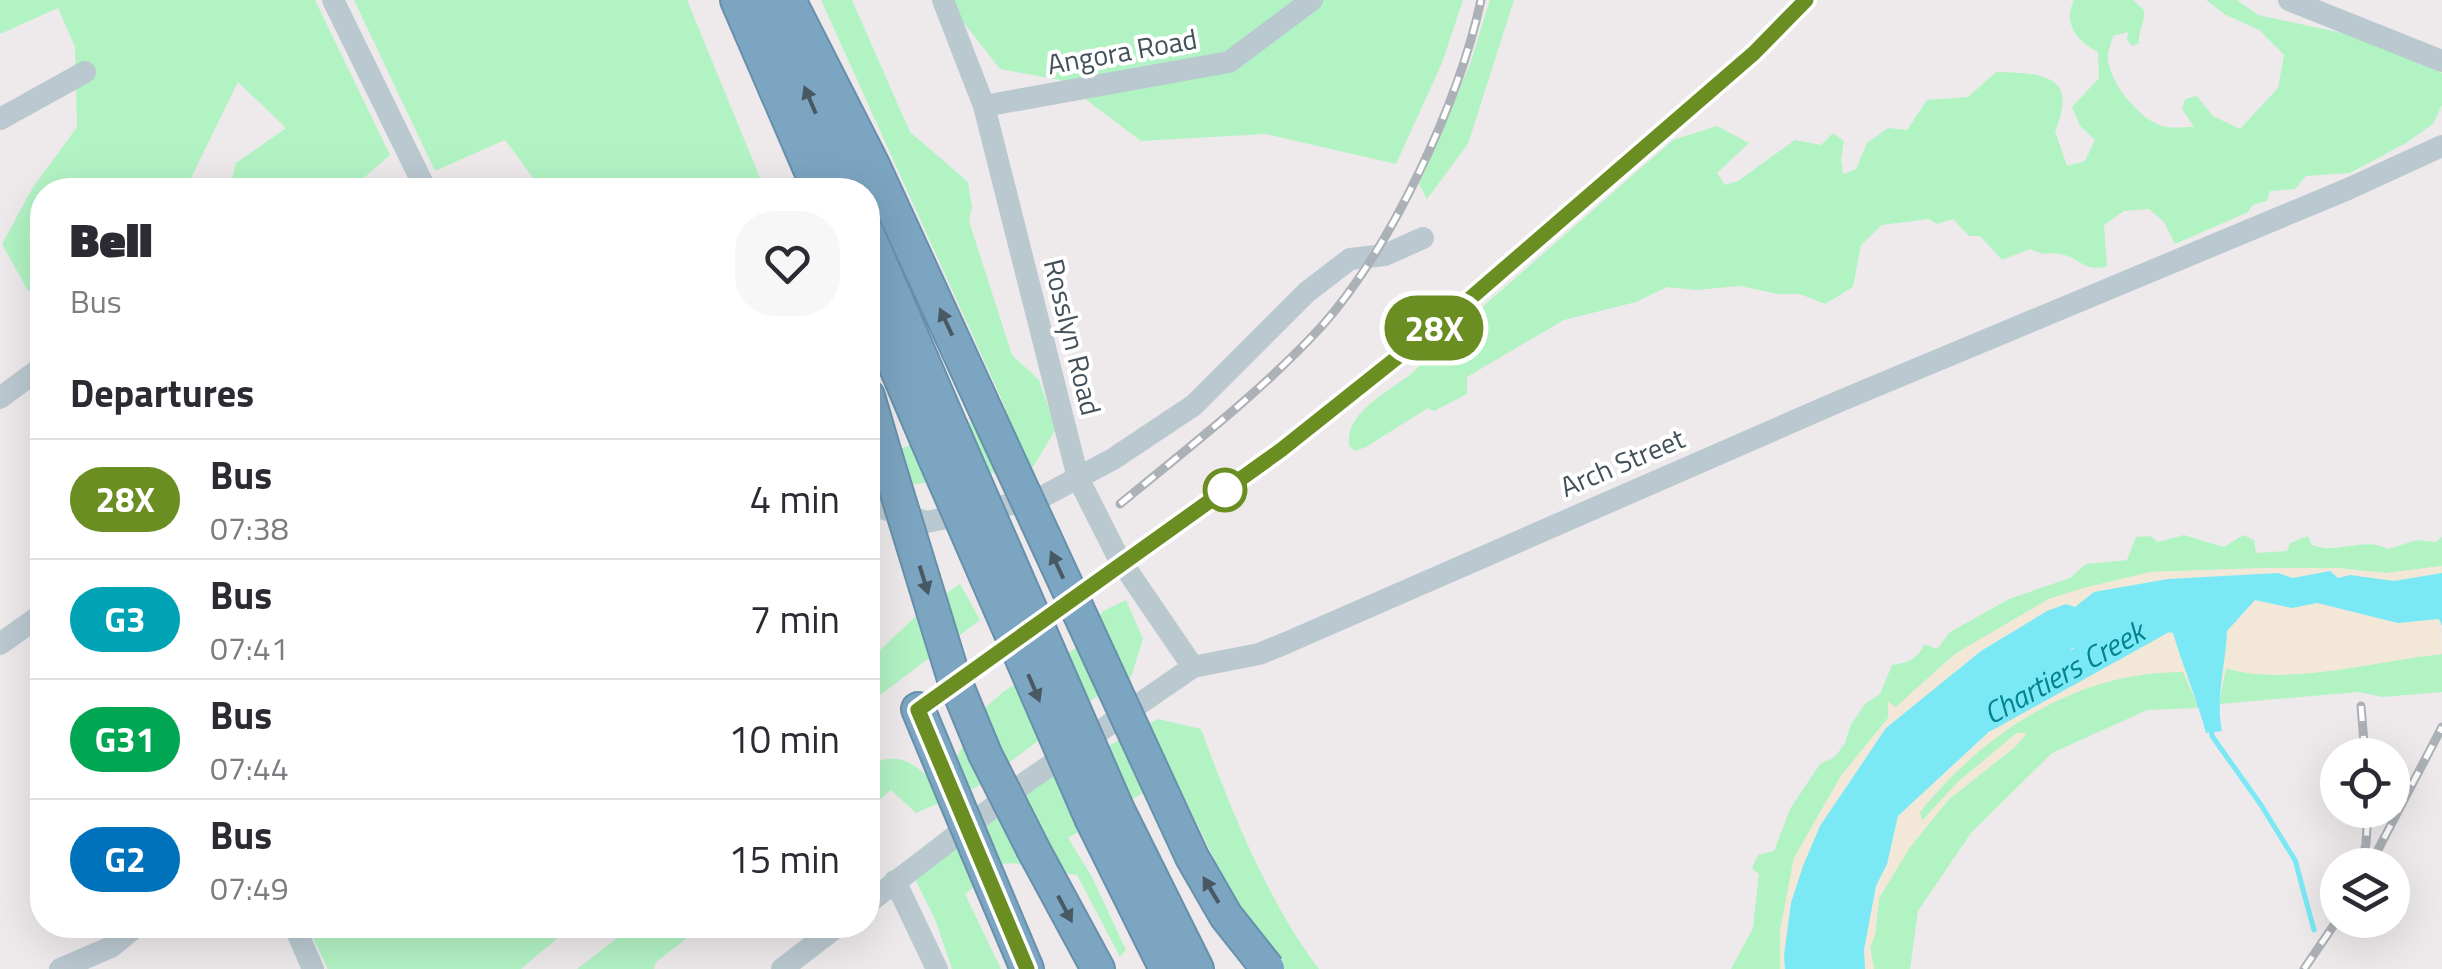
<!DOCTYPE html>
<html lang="en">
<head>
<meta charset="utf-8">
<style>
	:root { --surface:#fff; --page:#f7f7f7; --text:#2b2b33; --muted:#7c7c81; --line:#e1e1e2 }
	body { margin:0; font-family:"Titillium Web",sans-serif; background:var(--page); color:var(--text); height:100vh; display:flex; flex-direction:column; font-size:38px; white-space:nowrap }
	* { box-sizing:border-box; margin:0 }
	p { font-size:32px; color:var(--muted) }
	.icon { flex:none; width:55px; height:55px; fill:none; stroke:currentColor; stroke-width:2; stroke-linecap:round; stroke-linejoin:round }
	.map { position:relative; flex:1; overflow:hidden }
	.side { position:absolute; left:30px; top:178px; width:850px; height:760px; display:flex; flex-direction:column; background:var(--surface); border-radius:40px; box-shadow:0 10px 40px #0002 }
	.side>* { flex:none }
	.badge { padding:0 20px; border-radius:32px; font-size:35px; line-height:65px }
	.tools { position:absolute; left:2320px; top:738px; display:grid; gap:20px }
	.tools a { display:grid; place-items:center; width:90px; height:90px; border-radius:50%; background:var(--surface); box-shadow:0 10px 40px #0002; font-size:50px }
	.map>.badge { position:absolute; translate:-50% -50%; box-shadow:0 0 0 5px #fff }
	h2 { padding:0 40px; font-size:38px; line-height:90px }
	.round { display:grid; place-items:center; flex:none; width:105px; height:105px; border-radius:40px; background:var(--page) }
	.summary { display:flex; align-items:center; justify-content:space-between; height:170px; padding:0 40px }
	h1 { font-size:48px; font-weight:800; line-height:75px }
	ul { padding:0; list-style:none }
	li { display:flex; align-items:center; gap:30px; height:120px; padding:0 40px; border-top:2px solid var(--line) }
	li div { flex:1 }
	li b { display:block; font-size:38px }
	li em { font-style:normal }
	li .badge { min-width:110px; font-weight:700; text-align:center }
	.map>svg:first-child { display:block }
	.green { fill:#b2f3c4 }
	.sand { fill:#f3e7d8 }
	.water { fill:#7ae9f5 }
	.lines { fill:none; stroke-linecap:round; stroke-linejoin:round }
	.stream { stroke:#7ae9f5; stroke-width:5 }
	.river { stroke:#7ae9f5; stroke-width:32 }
	.highway-casing { stroke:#6890ac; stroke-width:36 }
	.minor { stroke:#bac8d0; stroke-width:22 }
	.highway { stroke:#7ca5c1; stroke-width:32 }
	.rail-casing { stroke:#acb1b7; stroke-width:9 }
	.rail { stroke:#fff; stroke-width:5; stroke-dasharray:15; stroke-linecap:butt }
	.highway-bridge-casing { stroke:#6890ac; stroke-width:36; stroke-linecap:butt }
	.highway-bridge { stroke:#7ca5c1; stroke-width:32 }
	.oneway { fill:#485964 }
	.line-casing { stroke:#fff; stroke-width:22 }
	.line { stroke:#6b8e23; stroke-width:15 }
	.stop-dot { fill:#fff; stroke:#6b8e23; stroke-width:5 }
	.labels { text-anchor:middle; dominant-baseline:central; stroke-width:8; stroke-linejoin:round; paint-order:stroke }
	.street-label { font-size:28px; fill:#42515a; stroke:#fff }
	.water-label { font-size:30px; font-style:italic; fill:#03828f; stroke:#fff }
</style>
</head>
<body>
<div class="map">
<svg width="2442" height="969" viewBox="0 0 2442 969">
	<rect width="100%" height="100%" fill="#eeeaeb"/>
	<path class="green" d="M0,0H315L390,155L350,190H229L236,163L286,128L238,82L187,186L153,190H42V290L28,291L2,244L32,189L77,127L75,47L58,8L0,34Z
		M354,0H687L765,190H542L505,140L435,171Z
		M821,0H852L910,132L968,182L972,207L969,221L1012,355L1039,380L1056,429L1033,467L881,489L868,483V453L871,460L1006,409Z
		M946,0H1463L1442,63L1396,164L1266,134L1141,141L1060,80L1000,69Z
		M1490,0H1514L1468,144L1427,199L1419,184L1470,64Z
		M2074,0H2133L2144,10C2145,23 2138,32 2139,43L2132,46L2127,40L2128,32L2113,36C2111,44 2107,52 2108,59C2110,83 2139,119 2162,126C2171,129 2184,127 2194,127L2182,109L2185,99L2197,96L2213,116L2240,129L2278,88L2284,55L2259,30L2224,14L2206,0H2237L2258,15L2352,35L2442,73V105L2433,124L2406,143L2350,173L2306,176L2295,189L2270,191L2267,201L2253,205L2248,212L2175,244L2164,222L2149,209L2124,211L2104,225L2107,267C2083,271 2081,259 2061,254C2047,251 2049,258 2030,249L2002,260L1980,236H1969L1953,219L1937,224L1929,219L1882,225L1861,245L1853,287L1825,304L1800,294H1778L1740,286L1696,290L1667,287L1636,302L1564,320L1467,377V394L1434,411L1428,408L1366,447L1355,451L1349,446C1345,412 1387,393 1411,374C1419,367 1426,357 1432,348L1464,343L1472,316L1673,140L1717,126L1749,143L1717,173L1725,185L1738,181L1795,140L1821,145L1833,133L1844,141L1841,159L1843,174L1856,169L1867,143L1888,128L1907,130L1927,100L1968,97L1996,72C2039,73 2080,73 2055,131L2067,166L2085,161L2095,140L2080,126L2072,107L2099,78L2098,52C2076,41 2063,23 2074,0Z
		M2184,535L2224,547L2243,535L2254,540L2256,553L2287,551L2290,543L2308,536L2312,545C2337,555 2364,536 2388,549L2417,540L2436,542L2442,537V566L2386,573L2336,568H2265L2151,572L2084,588L2049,599L1955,654L1895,708L1889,703L1888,718L1841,776L1794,858L1780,931V969H1731L1753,928L1759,874L1752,868L1758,855L1774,851L1790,809L1820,764L1835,757L1845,743L1851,724L1866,703L1880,694L1892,665C1906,663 1919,659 1924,644L1937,649L1950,632L2009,599L2070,578L2086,564L2127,560L2136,537L2150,536L2158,542Z
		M960,584L980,620L868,704V656L875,655L919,613Z
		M1126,600L1143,639L1131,677L1093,699L977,787L916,813L891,790L868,809V766C892,753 909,758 928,777L956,758L985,708L1004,691L1078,647L1103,611Z
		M2442,654V692L2382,697L2359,692L2219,704L2226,668C2286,687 2379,660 2442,654Z
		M2183,672L2199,708L2147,710L2052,753L1971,833L1918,911L1910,969H1874L1870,947L1875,935L1879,898L1910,847L1949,799L2015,747L2026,734L2017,733L1958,782L1921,822L1920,812C1983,733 2079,670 2183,672Z
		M1158,719L1201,729C1232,812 1266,898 1319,969H1252L1215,861L1178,784L1143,793L1068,838L1092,877L1126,950L1120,957L1077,875L1012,863L1003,864L965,894L1001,969H952L935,919L915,879L1042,782Z
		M307,925H573L521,969H328Z
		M634,925H713L690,936L656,962L654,969H577Z"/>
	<path class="sand" d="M2442,566V573L2393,581L2350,575L2337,578L2330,571L2292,578L2278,573L2168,579L2095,592L2075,607L2047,611L1981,651L1886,728L1820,826L1791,903L1784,955L1785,969H1780V931L1794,858L1841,776L1888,718V702L1896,707L1955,654L2049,599L2084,588L2151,572L2265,568H2336L2386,573Z
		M2255,600L2292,608L2317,603L2398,623L2440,619L2442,654C2379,660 2286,687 2226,668L2223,683L2190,687L2183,672C2079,670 1983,733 1920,811L1922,821L1958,782L2017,733H2027L2015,747L1949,799L1910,847L1879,898L1875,935L1870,947L1874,969H1865L1864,950L1876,886L1887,864L1898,816L2020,703L2025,677L2061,664L2072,647L2102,643L2135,626Z"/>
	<path class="water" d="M2330,571L2338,578L2350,575L2394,581L2442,573V626L2439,619L2398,623L2317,603L2292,608L2255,600L2227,631C2226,664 2215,698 2222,731L2206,733C2197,699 2183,667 2173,633L2135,626L2102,643L2072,648L2061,664L2025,677L2020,703L1898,816L1887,864L1876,886L1864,950L1865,969H1785L1784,955L1791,903L1803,866L1820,826L1886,728L1981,651L2047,611L2066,604L2075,607L2094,592L2168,579L2278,573L2293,578Z"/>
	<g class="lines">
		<path class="stream" d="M2211,726L2212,736L2261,805L2295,860L2314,930"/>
		<path class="river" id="s1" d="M1985,716L2183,606"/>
		<defs>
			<path id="highway" d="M737,0L819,190
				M789,0L873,165L986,411
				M767,1L849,190
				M868,234L951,427
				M868,302L926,438
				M868,396L885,454
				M918,709L955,798
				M1117,808L1197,969
				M1092,820L1166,969
				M1033,849L1098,969
				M978,853L1027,969"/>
		</defs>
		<use href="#highway" class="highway-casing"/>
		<path class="minor" d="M333,0L426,190
			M943,0L984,106L1078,478L1118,557L1193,667
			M2289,0L2442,61
			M984,106L1229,62L1312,0
			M0,119L85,72
			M0,398L42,367
			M868,504L927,522L1040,498L1113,459L1194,405L1307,292L1350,259L1385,255L1423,238
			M0,644L42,614
			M895,881L937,969
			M868,903L1026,782L1193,667L1259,654L1286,643L1840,401L2348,189L2442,146
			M294,925L313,969
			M60,969L111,947L138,925
			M782,969L839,925"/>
		<use href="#highway" class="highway"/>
		<defs>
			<path id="rail" d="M1120,504C1188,448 1261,392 1321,327C1391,249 1459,102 1481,0
				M2361,706L2365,755
				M2361,865L2366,844L2368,810
				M2370,865L2442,727
				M2304,969L2338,919"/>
		</defs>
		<use href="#rail" class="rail-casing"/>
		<use href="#rail" class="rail"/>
		<defs>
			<path id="highway-bridge" d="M986,411L1192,857L1226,916L1268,969
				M951,427L1117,808
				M926,438L1092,820
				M885,454L954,679L985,754L1033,849
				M955,798L978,853"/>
		</defs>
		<use href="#highway-bridge" class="highway-bridge-casing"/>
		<use href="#highway-bridge" class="highway-bridge"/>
	</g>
	<defs><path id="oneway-solid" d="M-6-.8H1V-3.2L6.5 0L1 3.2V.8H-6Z" transform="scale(2.5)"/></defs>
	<g class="oneway">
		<use href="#oneway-solid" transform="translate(810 100) rotate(-113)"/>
		<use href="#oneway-solid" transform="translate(946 322) rotate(-115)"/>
		<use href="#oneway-solid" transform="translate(1057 565) rotate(-115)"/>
		<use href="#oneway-solid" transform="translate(924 580) rotate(73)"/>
		<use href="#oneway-solid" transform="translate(1034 688) rotate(67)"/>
		<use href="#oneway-solid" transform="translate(1211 890) rotate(-121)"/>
		<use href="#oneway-solid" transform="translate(1065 909) rotate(62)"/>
	</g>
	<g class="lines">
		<defs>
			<path id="line" d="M1027,969L918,710L1281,450L1458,309L1754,53L1806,0"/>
		</defs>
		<use href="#line" class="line-casing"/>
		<use href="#line" class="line"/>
	</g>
	<circle class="stop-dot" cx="1225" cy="490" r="20"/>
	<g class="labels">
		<g class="street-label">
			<text transform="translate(1122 51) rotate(-10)">Angora Road</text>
			<text transform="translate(1073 337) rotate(76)">Rosslyn Road</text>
			<text transform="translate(1622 462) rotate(-23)">Arch Street</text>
		</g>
		<g class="water-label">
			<text stroke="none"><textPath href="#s1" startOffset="90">Chartiers Creek</textPath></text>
		</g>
	</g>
</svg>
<div class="tools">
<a><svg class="icon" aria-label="locate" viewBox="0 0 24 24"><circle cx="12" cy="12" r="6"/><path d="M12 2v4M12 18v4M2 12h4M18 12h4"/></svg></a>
<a><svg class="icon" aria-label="layers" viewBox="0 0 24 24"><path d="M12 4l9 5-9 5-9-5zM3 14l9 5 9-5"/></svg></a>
</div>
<b class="badge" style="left:1434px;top:328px;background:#6b8e23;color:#fff">28X</b>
<section class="side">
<div class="summary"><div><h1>Bell</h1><p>Bus</p></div><a class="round"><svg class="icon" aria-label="heart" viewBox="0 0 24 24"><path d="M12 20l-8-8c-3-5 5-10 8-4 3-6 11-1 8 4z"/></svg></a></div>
<h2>Departures</h2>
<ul>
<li><span class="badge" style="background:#6b8e23;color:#fff">28X</span><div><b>Bus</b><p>07:38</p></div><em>4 min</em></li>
<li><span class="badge" style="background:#00a3b4;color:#fff">G3</span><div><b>Bus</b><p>07:41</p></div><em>7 min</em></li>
<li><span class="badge" style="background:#00a651;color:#fff">G31</span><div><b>Bus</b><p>07:44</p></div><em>10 min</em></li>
<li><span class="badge" style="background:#0072bc;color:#fff">G2</span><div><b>Bus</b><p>07:49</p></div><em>15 min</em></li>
</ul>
</section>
</div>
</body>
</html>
